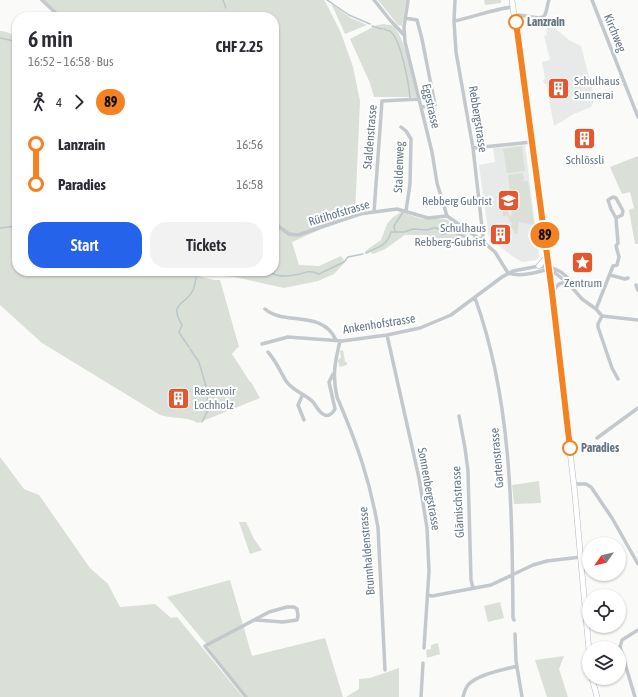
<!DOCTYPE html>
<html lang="en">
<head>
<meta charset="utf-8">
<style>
	:root { --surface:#fff; --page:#f2f2f3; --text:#2b2b33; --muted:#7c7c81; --accent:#2563eb }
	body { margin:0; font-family:"Asap Condensed",sans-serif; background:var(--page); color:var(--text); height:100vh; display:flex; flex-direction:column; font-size:15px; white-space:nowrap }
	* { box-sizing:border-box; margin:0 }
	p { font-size:13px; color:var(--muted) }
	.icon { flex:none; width:22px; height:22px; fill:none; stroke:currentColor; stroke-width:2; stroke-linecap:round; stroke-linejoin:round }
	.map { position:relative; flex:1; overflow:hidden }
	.drawer { position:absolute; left:12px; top:12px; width:267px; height:264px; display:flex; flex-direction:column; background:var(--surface); border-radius:16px; box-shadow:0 1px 3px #0004 }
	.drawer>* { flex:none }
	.badge { padding:0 8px; border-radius:13px; font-size:14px; line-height:26px }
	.needle { width:26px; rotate:236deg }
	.controls { position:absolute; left:582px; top:537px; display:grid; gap:8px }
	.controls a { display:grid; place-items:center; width:44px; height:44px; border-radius:50%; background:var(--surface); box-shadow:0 1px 3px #0004; font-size:20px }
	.map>.badge { position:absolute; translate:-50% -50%; box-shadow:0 0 0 2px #fff }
	.legs { display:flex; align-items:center; gap:6px; height:44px; padding:0 16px; font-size:13px }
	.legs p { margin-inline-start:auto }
	.head { display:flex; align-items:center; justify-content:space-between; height:68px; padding:0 16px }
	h1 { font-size:22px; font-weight:600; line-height:30px }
	.button { display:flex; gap:8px; margin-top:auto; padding:8px 16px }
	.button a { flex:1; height:46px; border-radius:16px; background:var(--accent); color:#fff; font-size:16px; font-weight:600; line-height:46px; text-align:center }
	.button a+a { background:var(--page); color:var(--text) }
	ul { padding:0 16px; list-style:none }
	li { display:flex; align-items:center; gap:14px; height:40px; font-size:15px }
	li i { display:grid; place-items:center; width:6px; height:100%; margin:0 5px; background:currentColor }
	li i::after { content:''; width:10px; height:10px; margin:-5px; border:3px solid; border-radius:50%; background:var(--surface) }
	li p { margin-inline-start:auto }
	li:first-child i { background:linear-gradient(#0000 50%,currentColor 0) }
	li:last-child i { background:linear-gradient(currentColor 50%,#0000 0) }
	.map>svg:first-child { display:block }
	.built { fill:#e8e9e9 }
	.green { fill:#dadfd7 }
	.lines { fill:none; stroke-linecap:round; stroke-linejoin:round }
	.stream { stroke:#bbc7cb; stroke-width:1.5 }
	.secondary-casing { stroke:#b3babf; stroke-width:6 }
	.minor { stroke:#c3c8cc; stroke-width:3.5 }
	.secondary { stroke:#fff; stroke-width:5 }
	.line-1-casing { stroke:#fff; stroke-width:9 }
	.line-1 { stroke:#f58220; stroke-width:6 }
	.stop-1-dot { fill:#fff; stroke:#f58220; stroke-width:2 }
	.labels { text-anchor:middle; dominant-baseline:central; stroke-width:4; stroke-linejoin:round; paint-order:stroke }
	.stop-label { font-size:12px; font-weight:bold; fill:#657683; stroke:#fff; text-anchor:start }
	.street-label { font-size:12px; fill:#657683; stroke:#fff }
	.poi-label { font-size:12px; fill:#657683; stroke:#fff; text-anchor:start }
</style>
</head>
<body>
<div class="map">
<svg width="638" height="697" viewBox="0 0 638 697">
	<rect width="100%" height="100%" fill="#fafaf8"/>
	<path class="built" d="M550,24L569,40L581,46L595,100L591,107L574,114L554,126L546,84H544L543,80L545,78L542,62L550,60L544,36L547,35L546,25Z
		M525,145L539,256L537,260L522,262L512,256L489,238L479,165L495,162L493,148Z"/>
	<path class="green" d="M44,0H324L326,3L341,33L353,67L360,101L355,214L292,242L299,265L319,266L341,256L345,262L334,274L318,281L284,288L235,277L186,273L214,280H220L239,347L237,348L232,354L250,382H251L260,398L198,423C185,416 174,419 160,415L42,343L0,305V31L7,32L17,37V271H274V17H62Z
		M378,0H406L402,26L398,25Z
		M484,0H501V3L485,5Z
		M331,3L351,18L367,25L345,34Z
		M384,24C387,25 390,24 393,26C406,38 412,79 417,97H374L370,83L350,39L377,25Z
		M522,146L525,171L507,173L503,149Z
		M638,156V244H635L629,210L634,208L630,192L622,194L610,167Z
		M523,173L524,180L521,181H528L534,225L519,222L517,234H515L511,226L512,223L510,222L509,218L507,215L503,217V205L507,203L509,216L512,215L508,175Z
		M401,212L422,219H445L452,222L461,228L460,230L469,237V243L452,239L441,240L428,235H405L385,249L373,254L370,252L366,254L365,252L368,249L381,240L387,224L393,217Z
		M343,350L345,362H347V365L340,367L339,365L338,360L341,357L340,351Z
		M0,457L24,489L39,495L90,568L108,584L120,607L155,604L171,618L177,617L243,697H0Z
		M539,481L541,503L514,504L512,485Z
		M239,522H246L254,539L262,550L250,554Z
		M230,580L252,656L325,638L343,697H247L207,645L167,597Z
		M500,602L504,618L488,622L484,606Z
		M438,643L440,654L427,658L426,650L431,649V645Z
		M564,656L559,669L568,697H547L535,660Z
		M399,668V697H346L359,689V679L370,678Z"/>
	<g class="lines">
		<path class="stream" d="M223,0L226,8
			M327,0L349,15L370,24
			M372,26L382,29
			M384,29C385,30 389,31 390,31C401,39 409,85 410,98
			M0,38L14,41L17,44
			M0,228L17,226
			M395,231L394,226L403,212
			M366,253C378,247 387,246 391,232H404L413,229L427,230L434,228H437L442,234L452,232L469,238
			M262,271L264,273L269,272C276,276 285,277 294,275C305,274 307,269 319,274L344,262L348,257L363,254
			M196,276L200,271
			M189,347L180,334L179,332L182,325C168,301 186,306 193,290C195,287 195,282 196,278
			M190,349L199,362L206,386
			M202,422L208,410L207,391"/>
		<defs>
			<path id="secondary" d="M512,0L552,292L575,495L589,651
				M539,266L548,255
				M592,678L597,697"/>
		</defs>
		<use href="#secondary" class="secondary-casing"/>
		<path class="minor" d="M42,0L60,17
			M374,0L390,20L404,35
			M408,0L404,27L405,42L432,152L437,183L447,216
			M455,0L454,21L456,52L473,148L483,236L481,240
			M592,0L638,117
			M514,15C522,14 540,21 544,16C547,13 547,4 549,0
			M405,18L417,20L422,39L435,105L422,107
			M454,21C474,17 493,9 513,7
			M401,127L406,131L411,139L410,184L406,211
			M473,148L532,142
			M374,212L382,101L420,99
			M274,223L289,234L298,235L360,214L374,212L397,209L428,218L447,216L481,240L495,252L508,273C520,277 536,273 548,269
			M550,269L569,284L582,299L596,309L602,316L638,320
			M610,275L625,279L628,278
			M636,285L638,290
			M552,292L559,284L566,282
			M475,298C512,400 512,511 513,618L514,620
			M265,309C284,326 322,309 336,340
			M596,309L613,266L617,265L619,257L616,246L618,243L616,218L611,209L608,200L613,197L616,198L623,211L622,215L616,218
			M602,316L598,324V327L612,368L618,379
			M387,335L419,478L427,528L429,571L424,648
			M340,341C335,362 332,375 337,397C356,441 370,480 378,528L385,670
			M262,344L288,337L342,341L387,335L420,328L451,315L502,277L513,271L539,266L555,269L561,272L568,278L569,284
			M268,352C276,361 280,371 286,381C293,391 305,394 313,402C316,406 319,412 323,414C328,418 333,413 335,409L329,382L333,374
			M302,396L298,405L304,420
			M459,416L465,448L468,471L471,580L473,588
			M597,438L638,408
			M574,484H586L591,487L612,518L638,564
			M428,595L432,596L491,585L533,565L547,561L581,557
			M515,634L516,661L522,697
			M246,697L205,646L269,612L287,607H294L297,609L298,616L297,620L283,622L256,620
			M421,697L423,663
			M463,697C464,693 465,689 468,685C478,674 503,670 517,666
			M635,697L620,647L622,640L638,630"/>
		<use href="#secondary" class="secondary"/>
	</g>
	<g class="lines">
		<defs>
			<path id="line-1" d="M516,22L552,292L570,448"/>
		</defs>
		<use href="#line-1" class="line-1-casing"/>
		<use href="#line-1" class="line-1"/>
	</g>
	<defs>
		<symbol id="building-square" viewBox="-11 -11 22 22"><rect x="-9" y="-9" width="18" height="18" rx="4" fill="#e4572e" stroke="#fff"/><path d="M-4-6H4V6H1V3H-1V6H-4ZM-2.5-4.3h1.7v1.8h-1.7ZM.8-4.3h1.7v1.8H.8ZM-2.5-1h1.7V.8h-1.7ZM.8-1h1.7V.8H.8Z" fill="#fff"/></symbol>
		<symbol id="school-square" viewBox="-11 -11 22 22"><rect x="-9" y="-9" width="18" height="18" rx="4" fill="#e4572e" stroke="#fff"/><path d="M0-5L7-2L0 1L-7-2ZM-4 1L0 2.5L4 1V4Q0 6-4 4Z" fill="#fff"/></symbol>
		<symbol id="sight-square" viewBox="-11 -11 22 22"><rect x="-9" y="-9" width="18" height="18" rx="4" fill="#e4572e" stroke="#fff"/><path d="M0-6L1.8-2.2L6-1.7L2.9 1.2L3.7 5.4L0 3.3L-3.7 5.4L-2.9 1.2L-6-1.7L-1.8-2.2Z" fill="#fff"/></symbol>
	</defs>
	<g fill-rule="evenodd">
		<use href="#building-square" x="546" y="76" width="25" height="25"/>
		<use href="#building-square" x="572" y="126" width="25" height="25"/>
		<use href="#school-square" x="496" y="188" width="25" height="25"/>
		<use href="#building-square" x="488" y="222" width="25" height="25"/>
		<use href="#sight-square" x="570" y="250" width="25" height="25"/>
		<use href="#building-square" x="166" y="386" width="25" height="25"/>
	</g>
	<g class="stop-1-dot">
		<circle cx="516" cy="22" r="7"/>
		<circle cx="570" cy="448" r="7"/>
	</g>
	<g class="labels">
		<g class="stop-label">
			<text x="527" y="22">Lanzrain</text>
			<text x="581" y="448">Paradies</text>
		</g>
		<g class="street-label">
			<text transform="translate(615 33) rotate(68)">Kirchweg</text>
			<text transform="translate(431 106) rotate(77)">Eggstrasse</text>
			<text transform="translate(478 119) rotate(81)">Rebbergstrasse</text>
			<text transform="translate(370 137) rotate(-85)">Staldenstrasse</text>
			<text transform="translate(399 167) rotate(-88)">Staldenweg</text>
			<text transform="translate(339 213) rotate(-17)">Rütihofstrasse</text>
			<text transform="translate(379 324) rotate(-9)">Ankenhofstrasse</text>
			<text transform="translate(497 458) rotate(-95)">Gartenstrasse</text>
			<text transform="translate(429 489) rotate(80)">Sonnenbergstrasse</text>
			<text transform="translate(458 502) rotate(-93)">Glärnischstrasse</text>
			<text transform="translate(367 551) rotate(-95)">Brunnhaldenstrasse</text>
		</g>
		<g class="poi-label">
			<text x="574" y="81">Schulhaus<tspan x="574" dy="14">Sunnerai</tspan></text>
			<text x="585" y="160" text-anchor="middle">Schlössli</text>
			<text x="492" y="201" text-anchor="end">Rebberg Gubrist</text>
			<text x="486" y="228" text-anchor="end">Schulhaus<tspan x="486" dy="14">Rebberg-Gubrist</tspan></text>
			<text x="583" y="283" text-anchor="middle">Zentrum</text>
			<text x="194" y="391">Reservoir<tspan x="194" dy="14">Lochholz</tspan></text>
		</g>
	</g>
</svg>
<div class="controls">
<a><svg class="needle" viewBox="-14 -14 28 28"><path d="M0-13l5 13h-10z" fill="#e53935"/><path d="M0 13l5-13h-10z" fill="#7c7c81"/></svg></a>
<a><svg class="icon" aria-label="locate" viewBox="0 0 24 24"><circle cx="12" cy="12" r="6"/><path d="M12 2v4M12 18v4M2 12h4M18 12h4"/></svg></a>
<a><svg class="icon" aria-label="layers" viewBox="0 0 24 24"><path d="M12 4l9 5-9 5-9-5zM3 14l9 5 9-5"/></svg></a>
</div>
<b class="badge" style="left:545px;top:235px;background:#f58220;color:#111">89</b>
<section class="drawer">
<div class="head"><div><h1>6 min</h1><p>16:52 – 16:58 · Bus</p></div><b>CHF 2.25</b></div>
<div class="legs"><svg class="icon" aria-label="walk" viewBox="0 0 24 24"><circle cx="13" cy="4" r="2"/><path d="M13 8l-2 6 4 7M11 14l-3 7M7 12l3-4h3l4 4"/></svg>4<svg class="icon" aria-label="forward" viewBox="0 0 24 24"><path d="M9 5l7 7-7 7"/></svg><b class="badge" style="background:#f58220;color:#111">89</b></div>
<ul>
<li><i style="color:#f58220"></i><b>Lanzrain</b><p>16:56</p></li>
<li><i style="color:#f58220"></i><b>Paradies</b><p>16:58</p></li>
</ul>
<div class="button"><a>Start</a><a>Tickets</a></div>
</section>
</div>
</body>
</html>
